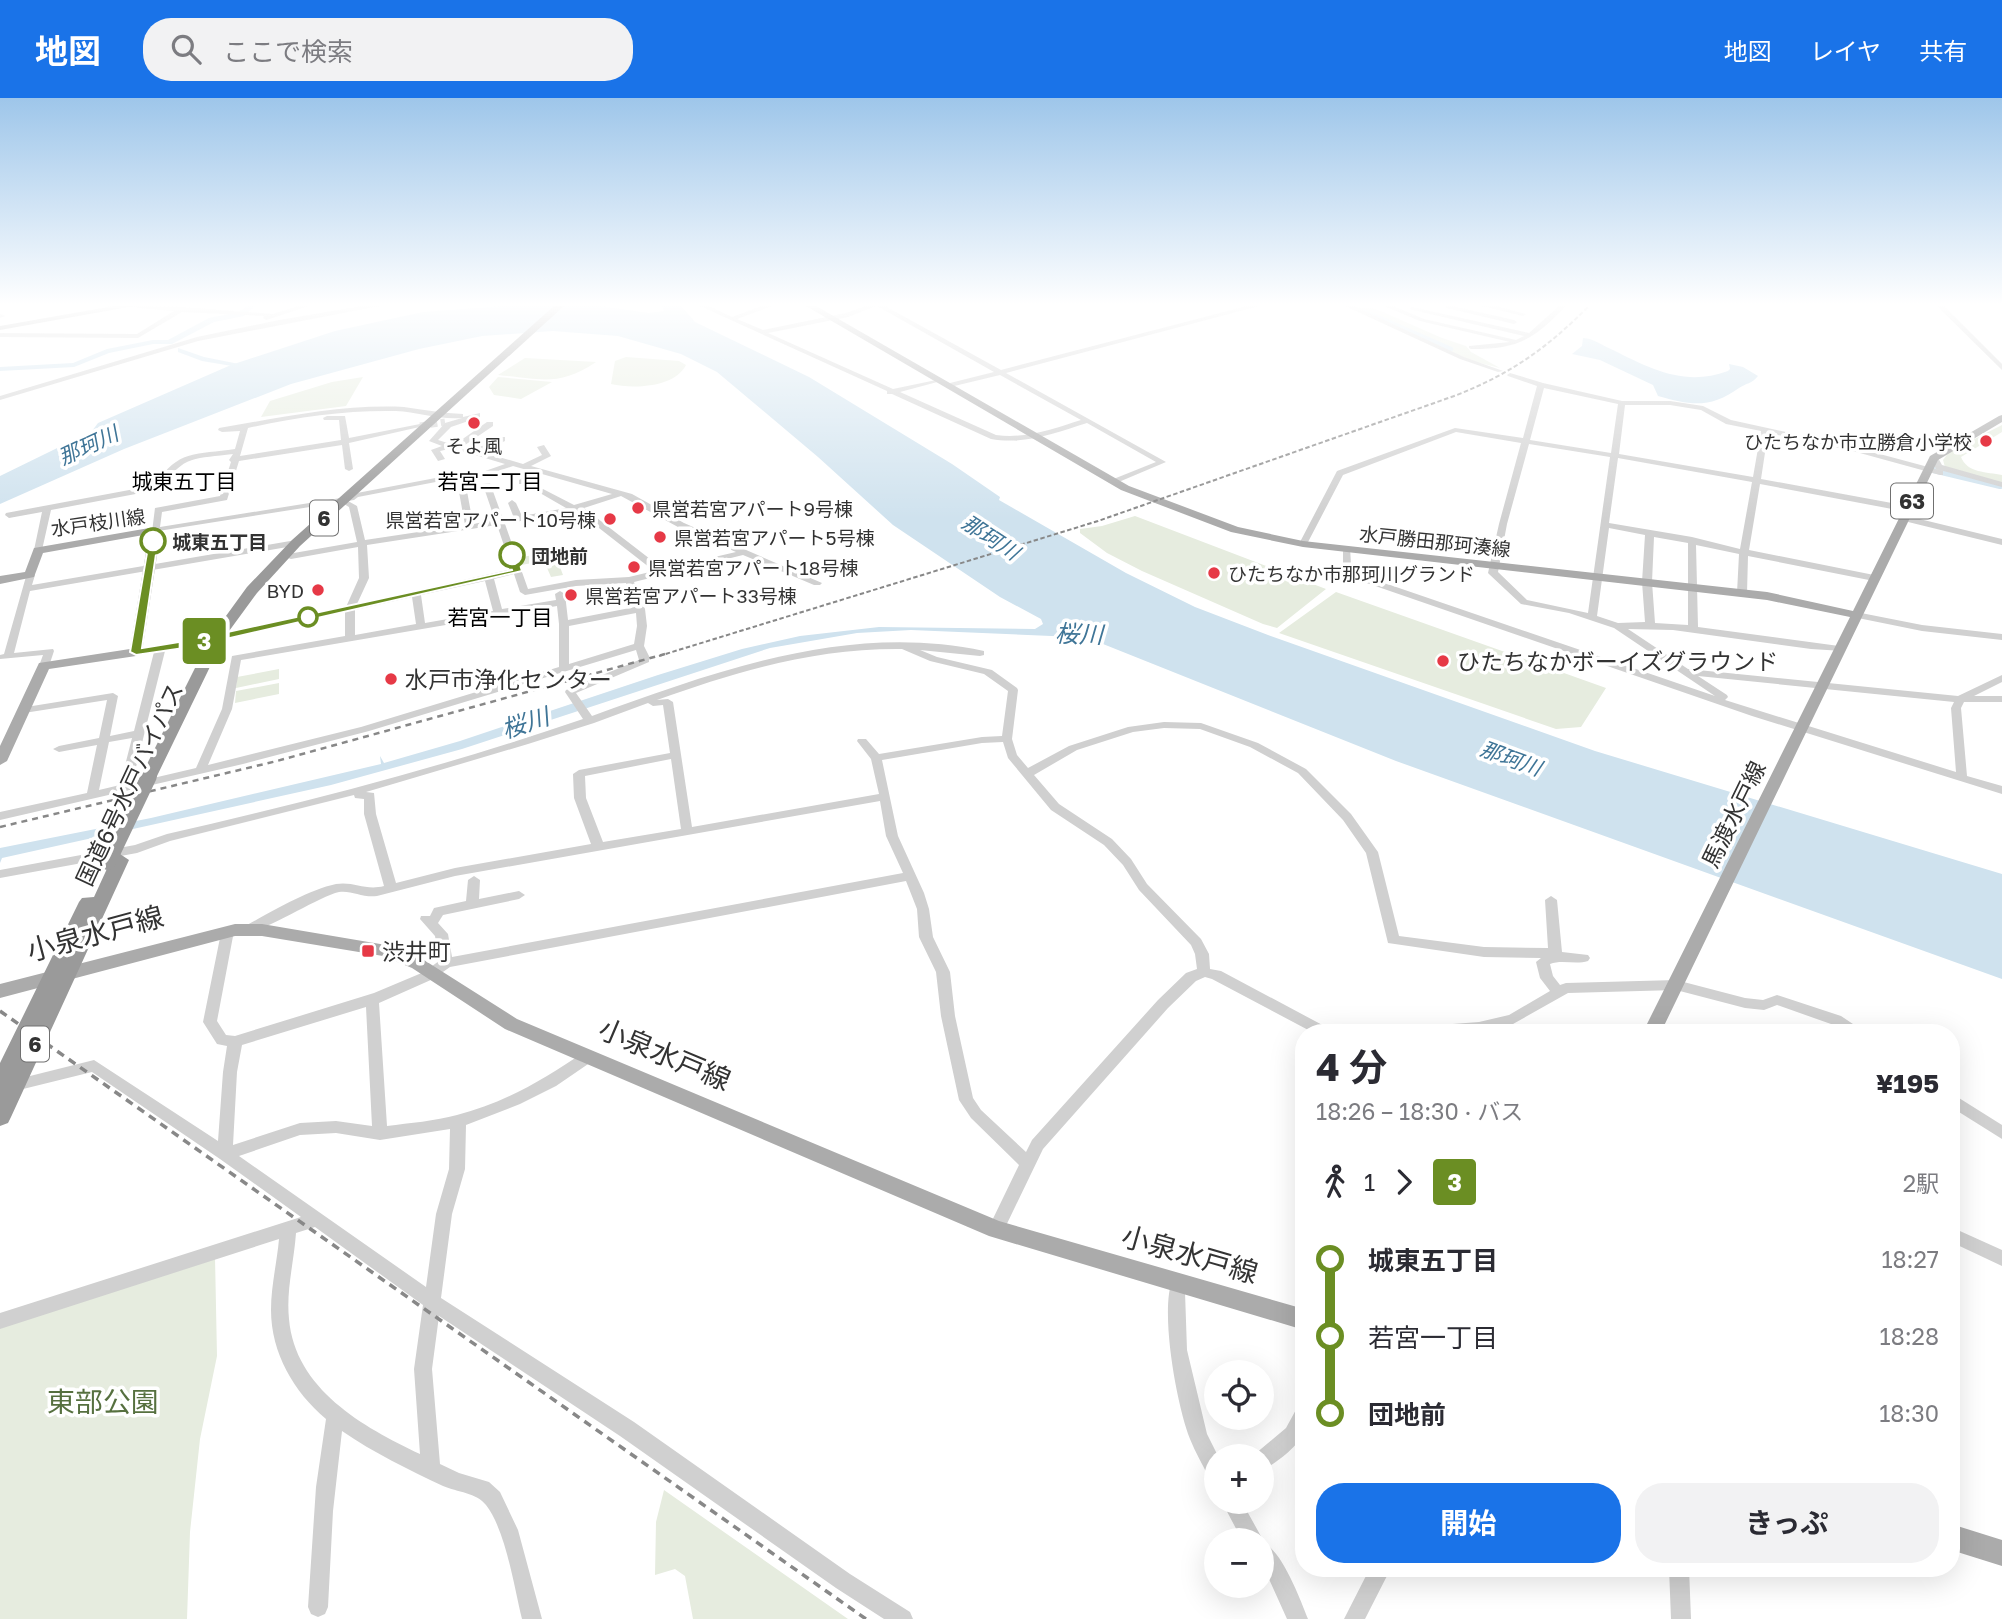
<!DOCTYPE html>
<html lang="ja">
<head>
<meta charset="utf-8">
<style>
	:root { --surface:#fff; --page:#f2f2f3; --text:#2b2b33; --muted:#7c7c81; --accent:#1a73e8 }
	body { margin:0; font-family:"Golos Text","Noto Sans JP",sans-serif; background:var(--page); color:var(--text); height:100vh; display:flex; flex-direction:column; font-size:26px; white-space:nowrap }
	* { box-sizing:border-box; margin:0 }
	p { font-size:23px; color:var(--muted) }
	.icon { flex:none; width:38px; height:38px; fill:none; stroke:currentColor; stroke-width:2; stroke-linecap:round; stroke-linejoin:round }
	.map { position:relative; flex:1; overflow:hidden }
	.drawer { position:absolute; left:1295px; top:926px; width:665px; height:553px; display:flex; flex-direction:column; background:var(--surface); border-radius:28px; box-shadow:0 7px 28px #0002 }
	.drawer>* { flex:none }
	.badge { padding:0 14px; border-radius:5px; font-size:24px; line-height:46px }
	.controls { position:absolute; left:1204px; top:1262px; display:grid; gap:14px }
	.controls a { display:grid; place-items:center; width:70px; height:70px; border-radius:50%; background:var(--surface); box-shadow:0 7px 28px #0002; font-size:35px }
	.map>.badge { position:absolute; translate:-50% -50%; box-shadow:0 0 0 4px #fff }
	.legs { display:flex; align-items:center; gap:10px; height:77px; padding:0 21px; font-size:23px }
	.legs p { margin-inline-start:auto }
	.head { display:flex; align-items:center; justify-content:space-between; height:119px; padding:0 21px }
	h1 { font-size:38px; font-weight:700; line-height:52px }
	.action { display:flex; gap:14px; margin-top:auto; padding:14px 21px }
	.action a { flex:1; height:80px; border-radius:28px; background:var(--accent); color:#fff; font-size:28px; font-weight:700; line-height:80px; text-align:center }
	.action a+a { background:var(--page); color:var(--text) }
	ul { padding:0 21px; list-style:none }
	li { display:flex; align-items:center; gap:24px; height:77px; font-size:26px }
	li i { display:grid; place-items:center; width:10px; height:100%; margin:0 9px; background:currentColor }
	li i::after { content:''; width:18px; height:18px; margin:-9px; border:5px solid; border-radius:50%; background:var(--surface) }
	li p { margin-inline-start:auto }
	li:first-child i { background:linear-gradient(#0000 50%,currentColor 0) }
	li:last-child i { background:linear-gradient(currentColor 50%,#0000 0) }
	header { display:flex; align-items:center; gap:42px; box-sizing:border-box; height:98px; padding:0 35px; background:var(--accent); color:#fff }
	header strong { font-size:33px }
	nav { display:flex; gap:38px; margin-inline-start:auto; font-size:24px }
	.search { width:490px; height:63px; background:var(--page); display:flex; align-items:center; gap:18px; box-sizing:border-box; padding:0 24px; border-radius:28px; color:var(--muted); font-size:26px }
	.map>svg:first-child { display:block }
	.green { fill:#e6ecdf }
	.water { fill:#cfe2ee }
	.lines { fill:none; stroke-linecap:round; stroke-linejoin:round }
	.canal-far1 { stroke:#cfe2ee; stroke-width:4.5 }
	.canal { stroke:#cfe2ee; stroke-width:6 }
	.river { fill:#cfe2ee; fill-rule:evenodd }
	.minor-tunnel { stroke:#d6d6d6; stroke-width:7; stroke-dasharray:7 3.5; stroke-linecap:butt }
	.minor { fill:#d0d0d0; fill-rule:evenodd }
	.major { fill:#ababab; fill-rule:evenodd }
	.highway { fill:#9a9a9a; fill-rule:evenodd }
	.rail-far2 { stroke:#888; stroke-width:2; stroke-dasharray:4.5 2.5; stroke-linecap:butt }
	.rail-far1 { stroke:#888; stroke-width:2.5; stroke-dasharray:6 5; stroke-linecap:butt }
	.rail { stroke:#888; stroke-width:3.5; stroke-dasharray:8 6; stroke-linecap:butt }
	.highway-bridge { stroke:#9a9a9a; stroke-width:16 }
	.line-1 { fill:#6b8e23; stroke:#fff; stroke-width:2 }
	.poi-dot { fill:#e63946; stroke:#fff; stroke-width:2.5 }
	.stop-1-dot { fill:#fff; stroke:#6b8e23; stroke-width:3.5 }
	.labels { text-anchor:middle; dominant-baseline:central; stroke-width:7; stroke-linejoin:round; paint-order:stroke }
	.far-poi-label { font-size:19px; fill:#333; stroke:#fff; text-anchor:start }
	.far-street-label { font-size:19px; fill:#333; stroke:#fff }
	.far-stop-label { font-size:19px; font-weight:bold; fill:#333; stroke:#fff; text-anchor:start }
	.far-water-label { font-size:21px; font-style:italic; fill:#3f7597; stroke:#fff }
	.far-neighbourhood-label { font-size:21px; fill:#000; stroke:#fff }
	.shield { fill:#fff; stroke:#707070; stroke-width:2 }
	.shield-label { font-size:21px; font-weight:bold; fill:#333 }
	.poi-label { font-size:23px; fill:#333; stroke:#fff; text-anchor:start }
	.street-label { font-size:23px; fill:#333; stroke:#fff }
	.water-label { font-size:24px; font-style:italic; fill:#3f7597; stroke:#fff }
	.near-street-label { font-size:28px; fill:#333; stroke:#fff }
	.near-park-label { font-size:28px; fill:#56703f; stroke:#fff }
</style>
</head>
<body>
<header>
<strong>地図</strong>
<div class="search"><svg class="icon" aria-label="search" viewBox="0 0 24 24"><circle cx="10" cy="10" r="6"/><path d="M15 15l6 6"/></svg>ここで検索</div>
<nav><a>地図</a><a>レイヤ</a><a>共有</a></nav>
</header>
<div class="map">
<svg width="2002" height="1521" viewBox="0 0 2002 1521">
	<rect width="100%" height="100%" fill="#fff"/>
	<path class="green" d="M1351,208L1376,211L1442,240L1466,248L1471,254L1500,270L1472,263Z
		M626,259L679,263L686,267C674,290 633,291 611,286L615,263Z
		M525,260L596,264C559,289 540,281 498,277Z
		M363,279L346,308L261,319L270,303L332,284Z
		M498,279L552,284L521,301L494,297L489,289Z
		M2002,327V334L1961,359C1967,375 1987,374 2002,377V385L1945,369L1943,362L1949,354Z
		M1135,418L1326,491L1277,530L1263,526L1142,473L1107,455L1080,435V431L1102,428Z
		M567,450L570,458L557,461L563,477L551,479L544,463L521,467L518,460Z
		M1336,494L1606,590L1581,629L1556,631L1279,535Z
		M279,571V581L236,590L237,579Z
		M279,585V596L235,605L236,593Z
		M215,1159L217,1258L200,1341L190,1434L187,1521H0V1228Z
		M664,1392L848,1521H693L685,1478L675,1471L655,1477L656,1424Z"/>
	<path class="water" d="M504,208H600L649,215L664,213L662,208H681L695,224L809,279L952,366L1000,399L999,402L1126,475L1195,509L1268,537L1595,653L2002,776V881L1396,663L1103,546L1075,539L911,532L857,535L770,550L462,651L331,687L2,760L0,765V750L151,720L381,666L380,658L384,665L460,643L658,577L742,551L800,538L879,529L1035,531L1043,526L1041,521L1000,499L893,427L818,359L717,274L681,256L618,238L553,233L482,238L419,251L291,286L124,351L0,406V378L92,333L98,325L231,267L335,233L423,214Z
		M1583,240C1595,241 1601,247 1613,252C1651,271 1685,289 1728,273L1730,271L1729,266L1743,269L1758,278C1752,286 1746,285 1739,290C1711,310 1692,308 1658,298L1653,287L1600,262L1572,256L1582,248Z"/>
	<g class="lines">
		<path class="canal-far1" d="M1364,213L1451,251"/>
		<path class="canal" d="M1933,372L2000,388"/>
		<path class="river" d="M247,208H255L244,218L214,224L172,246H153L109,255L74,269L0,273V269L73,265L107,251L153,242H168L209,220L239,214Z
			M178,250L204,259L254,269L250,271L202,263L178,254Z"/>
		<path class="minor-tunnel" d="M420,328L445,324"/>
		<path class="minor" d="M119,208L182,209L273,216L298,208H309L266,222L263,220L264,218L182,214L138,240L0,239V235L137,236L174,213Z
			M362,208H379L198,243L0,302V298L197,239L279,222Z
			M700,208H709L732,219L762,208H772L737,221L763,232L846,215L866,208H876L848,219L768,235L893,291L941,281V283L900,294L996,337C1026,341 1053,331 1081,322L1000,277L946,290V286L994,274L877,208H885L1001,272L1247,208H1259L1006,275L1166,364L1114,386H1111V382L1156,364L1087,325C1055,335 1024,347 991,341L892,296H887V293Z
			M1345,208H1354L1464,259L1503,273L1498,274L1460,261Z
			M1384,208H1393L1424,221L1516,242L1524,238L1409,211L1412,209L1529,235L1559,208H1566C1533,242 1518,251 1471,251L1469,250V248L1510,244L1420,223Z
			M1452,208L1514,222L1517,224L1514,226L1443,209Z
			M1482,208H1496L1526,216L1523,218Z
			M1937,208H1944L2002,266V272Z
			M0,216L4,217L5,218L0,220Z
			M1510,275L1543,285L1622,303H1670L1703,308L1731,322L1850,348L1943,373V377H1940L1849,352L1768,335L1761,381L1908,408L1912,411L1908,414L1760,386L1749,452L1874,477L1879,480L1874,483L1748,458L1747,495L1742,498L1737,495L1739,456L1696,447L1698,529L1839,548L1844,551L1843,553L1811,551L1673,532L1628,531L1688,571L1958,598L2002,577V584L1974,598H2002V604H1964L1961,610L1967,678L2002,688V696L1752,618L1358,482L1343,470V451L1350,449L1351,467L1364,478L1715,598L1614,530L1569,515L1521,506L1490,477L1488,475L1499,426L1521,345L1456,334L1343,377L1307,446L1300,448L1299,446L1337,373L1455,330L1523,340L1537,288L1508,278L1507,277ZM1544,290L1618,306L1611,355L1530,342ZM1625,307H1670L1701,312L1726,326L1761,333L1753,379L1619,356ZM1529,346L1610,359L1588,515L1527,502L1498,474L1507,426ZM1618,360L1752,384L1740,451L1692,439L1609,425ZM1609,430L1645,437L1642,484L1645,524L1618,525L1597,518ZM1654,439L1688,445V527L1655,525L1652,484ZM1698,578L1954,604L1951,610L1956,674L1725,602L1728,599L1727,597Z
			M404,309C424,312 443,315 463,316V319L480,315V319L451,329L438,342L454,347L487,324H493V328L462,349L474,352L499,339H505V343L482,354L523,366L542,357L537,349L544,347L551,358L531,368L632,396L684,425L822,485L820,487H814L743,457L634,484L645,511L647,528L644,548L649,558V564L576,595L592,618C717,573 848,524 984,553V557L980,558L920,552L937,559L992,572L1017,590L1018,592L1012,641L1017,657L1028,670L1069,648L1128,629L1164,624L1201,625L1258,645L1306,671L1351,716L1378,754L1399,838L1484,849L1548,850L1545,802L1551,798L1557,802L1562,854L1588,857L1590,860L1588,863C1575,867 1562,861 1550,866L1553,878L1560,887L1566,885L1676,882L1745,900L1763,902L1777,897L1841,918L1859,930L1861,934H1844L1831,926L1777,907L1764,912L1745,910L1676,892L1568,895L1513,926L1478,934H1406L1408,930L1413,929L1479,924L1509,917L1550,893L1540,880L1536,864L1541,860L1484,859L1388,845L1366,755L1343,722L1298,675L1250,649L1200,631L1164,630L1133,634L1077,652L1034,677L1059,706L1112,741L1131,761L1147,786L1201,841L1209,856L1210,871L1221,873L1328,930L1330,934H1312L1212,881L1205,879L1196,883L1168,910L1043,1051L1002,1136L996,1138L990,1136L988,1131L1019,1067L971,1020L959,1002L941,918L936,874L919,839L917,811L906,783L450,869L433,881L379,905L387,1028C410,1025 435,1023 457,1017C504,1005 545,981 584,954L589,952L594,954L596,958L594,962L556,988L520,1006L466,1027L465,1071L452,1116L441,1200L634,1324L850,1476L910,1514L913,1521H884L836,1490L620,1338L439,1218L432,1271L440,1366L459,1375L489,1384L500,1394L518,1432L542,1521H522C514,1489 506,1433 486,1407C477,1395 457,1394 443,1388C409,1372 374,1355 342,1333L333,1413L328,1509L325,1516L318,1519L311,1516L308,1509L316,1389L326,1321C294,1294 271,1255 271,1212C271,1188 277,1164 279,1141L0,1231V1215L301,1119L220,1061L92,974L15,993L10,991L8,987L10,983L94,962L218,1043L223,974L227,948L217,946L203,924L222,830H232L234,833L217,923L226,937L235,938L374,895L424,874L439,863L435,838L420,821L421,818H430L434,810L466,803L468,782L474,778L480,782L479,801L519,793L525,797L519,801L443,817L438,825L448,836L452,859L903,775L886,738L880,703L455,778L377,798C363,800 351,792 339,794C317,799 262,836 247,833L245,830L247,827C273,813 308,792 336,786C354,783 365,793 384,788L364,716V701L355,700L354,697L170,743L137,755L0,780V772L135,747L167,736C307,704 447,668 583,621L565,594L566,592L639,562L636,552L369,633L243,666L0,722V714L87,695L97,647L59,654L53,651L59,648L99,640L107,602L24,615L20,614L19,612L20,610L113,595L118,598L110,638L134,633L154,554L132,556V552L192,543L346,509L359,480L358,449L291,461L288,460V456L357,444L349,409L344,406L348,403L357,408L365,442L465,427L457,383L505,366L475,357L469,358V355L457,352L453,353L449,351L440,353L445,361L438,363L431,352L442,348L429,343L445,325L462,320C439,322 418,314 396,313C346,312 297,319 248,330L240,358L341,342L339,322H324L323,320L327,318H345L349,340L420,326L424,328L349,345L353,371L349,373L345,371L342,347L239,363L227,402L162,414L160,429L353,398L357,395L446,378L450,380L446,382L358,399L354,402L152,434L155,410L220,398L231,364L229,362L233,356C197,361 182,356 162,391L51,412L42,452L38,455L34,452L42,414L9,420L5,417L6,415L156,387C177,351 197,357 235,351L240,333L222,334L218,332L219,330C280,320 341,306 404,309ZM513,368L534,374L519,382V386H525L542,376L612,396L574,407L543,391L539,393L540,395L566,410L522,418L516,405L512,402L508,405L514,420L503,421L490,385L466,388L465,384ZM484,390L495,422L473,426L467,393ZM621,398L678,429L736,454L663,471L584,410ZM576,412L654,473L629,479L576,482L528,491L505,426ZM497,427L512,471L357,506L369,480L367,447ZM514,476L520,494L525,497L576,488L626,485L635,509L568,522L565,496L560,493L555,496L556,502L502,511L494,481ZM485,483L493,513L425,525L421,497ZM412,499L416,526L355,537V512ZM557,508L559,526V569L361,629L208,667L232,611L241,562ZM345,514V538L232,558L222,611L196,670L132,685L165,553L192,549ZM636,515L637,528L634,546L569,566V528ZM902,551L930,563L984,576L1008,593L1002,638L982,639L879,656L866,641H858L857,643L871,661L879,696L692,729L673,604L668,601L657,602C737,573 816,550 902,551ZM648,605L653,608L663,607L670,655L579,672L573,676L574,700L591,746L455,770L396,785L376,716L374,695L366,694L528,646L594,625ZM132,640L120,687L99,692L109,644ZM1003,644L1008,660L1051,712L1104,747L1123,767L1139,792L1191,847L1195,856L1197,871L1186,875L1158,902L1032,1042L1026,1054L981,1012L973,1000L955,918L950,874L933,839L929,811L924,795L898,738L882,662L982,645ZM671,661L681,731L603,744L586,700L585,678ZM366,909L372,1028L336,1023L300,1025L233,1047L237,974L242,947ZM450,1031L449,1071L436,1116L426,1189L239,1058L300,1037L336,1035L380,1042ZM315,1129L423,1207L414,1271L420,1356C363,1329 295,1291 289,1221C286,1192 294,1164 296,1135Z
			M1931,358H1937L1942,367L2002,384V389L1936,371L1930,360Z
			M1903,417L2002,441V447L1900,422L1899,420Z
			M296,442L299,443V447L30,493L14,555L53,551L54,553L49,568L44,571L39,568L43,557L0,561V557L4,556L27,475H33L35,477L32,487Z
			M1856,514L1922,527L2002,536V542L1922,533L1853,519L1851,517Z
			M1951,995L2002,1027V1041L1951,1009Z
			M1951,1129L2002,1152V1168L1951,1144Z
			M1179,1178L1185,1180L1187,1186L1185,1194L1187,1252L1207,1336L1218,1358H1216V1382L1209,1380C1203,1367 1195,1354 1190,1341C1177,1308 1159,1212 1173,1180Z
			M1304,1305C1304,1314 1306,1325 1304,1334C1301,1346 1273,1368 1262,1372V1358H1255V1356L1286,1330L1298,1308Z
			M1222,1404H1242L1263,1442L1262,1444C1282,1452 1300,1501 1308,1521H1287L1269,1481L1262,1471V1442H1242Z
			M1370,1470H1391L1365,1521H1344Z
			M1669,1470H1689L1691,1521H1671Z"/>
		<path class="major" d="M114,208H134L0,232V228Z
			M806,208H816L1129,388L1238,429L1303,443L1767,494L1853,513L1930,358L1999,318L2002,317V324L1938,362L1661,934H1643L1850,519L1767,502L1303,449L1231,434L1121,392Z
			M155,429L161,432L142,554L136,558L49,571L7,663L0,667V648L39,565L130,551L149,436L43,455L34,479L0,486V478L25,474L34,450Z
			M235,826H262L392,848L424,862L517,921L999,1123L1304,1211V1232L989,1138L505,931L412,870L383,858L262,838H235L0,900V886Z
			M1951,1426L2002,1442V1468L1951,1452Z"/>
		<path class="highway" d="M554,208H564L300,448L257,495L224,540L157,678L155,682H143L141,678L210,540L247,489L292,442Z
			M120,756L129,762L11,1019L8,1025L0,1028V965L79,804L82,800L94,799L111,762Z"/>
		<path class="rail-far2" d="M659,558L1098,423L1457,297C1512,275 1547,250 1589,208"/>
		<path class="rail-far1" d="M0,729L277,663L665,556"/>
		<path class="rail" d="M0,913L866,1521"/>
		<path class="highway-bridge" d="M108,764L149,678"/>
	</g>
	<linearGradient id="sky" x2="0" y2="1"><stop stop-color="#9ec6ea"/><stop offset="0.49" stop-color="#fff"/><stop offset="1" stop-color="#fff" stop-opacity="0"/></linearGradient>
	<rect width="2002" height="421" fill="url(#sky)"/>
	<path class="line-1" d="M153,440L158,443L142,550L191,542L512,472L507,457L512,454L517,457L522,473L191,549L136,557L130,554L149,443Z"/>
	<g class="poi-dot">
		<circle cx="474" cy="325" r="7"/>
		<circle cx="1986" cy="343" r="7"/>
		<circle cx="638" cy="410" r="7"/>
		<circle cx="610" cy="421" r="7"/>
		<circle cx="660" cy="439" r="7"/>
		<circle cx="634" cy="469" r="7"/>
		<circle cx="1214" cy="475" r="7"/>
		<circle cx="318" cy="492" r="7"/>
		<circle cx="571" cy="497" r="7"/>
		<circle cx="1443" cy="563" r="7"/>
		<circle cx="391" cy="581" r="7"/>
		<rect x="361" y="846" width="14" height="14" rx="3.5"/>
	</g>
	<g class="stop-1-dot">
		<circle cx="153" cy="443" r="12"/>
		<circle cx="512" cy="457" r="12"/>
		<circle cx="308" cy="519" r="9"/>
	</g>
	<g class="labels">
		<g class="far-poi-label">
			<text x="1972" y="343" text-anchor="end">ひたちなか市立勝倉小学校</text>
			<text x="474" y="347" text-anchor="middle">そよ風</text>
			<text x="652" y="410">県営若宮アパート9号棟</text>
			<text x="596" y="421" text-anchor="end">県営若宮アパート10号棟</text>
			<text x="674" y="439">県営若宮アパート5号棟</text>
			<text x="648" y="469">県営若宮アパート18号棟</text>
			<text x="1228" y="475">ひたちなか市那珂川グランド</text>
			<text x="304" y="492" text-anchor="end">BYD</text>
			<text x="585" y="497">県営若宮アパート33号棟</text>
		</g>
		<g class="far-street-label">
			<text transform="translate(98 424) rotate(-8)">水戸枝川線</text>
			<text transform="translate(1435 443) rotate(6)">水戸勝田那珂湊線</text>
		</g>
		<g class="far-stop-label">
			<text x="172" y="443">城東五丁目</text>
			<text x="531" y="457">団地前</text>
		</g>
		<g class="far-water-label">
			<text transform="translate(88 347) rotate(-25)">那珂川</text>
			<text transform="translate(991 439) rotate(33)">那珂川</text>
			<text transform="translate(1511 660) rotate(20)">那珂川</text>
		</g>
		<g class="far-neighbourhood-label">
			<text x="184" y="383">城東五丁目</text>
			<text x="490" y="383">若宮二丁目</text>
			<text x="500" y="519">若宮一丁目</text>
		</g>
		<g class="shield">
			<rect x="1891" y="385.5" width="42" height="35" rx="5"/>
			<rect x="310" y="402.5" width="28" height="35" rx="5"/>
			<rect x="21" y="928.5" width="28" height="35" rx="5"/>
		</g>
		<g class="shield-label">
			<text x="1912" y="403">63</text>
			<text x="324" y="420">6</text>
			<text x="35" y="946">6</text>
		</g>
		<g class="poi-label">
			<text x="1457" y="563">ひたちなかボーイズグラウンド</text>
			<text x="405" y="581">水戸市浄化センター</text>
			<text x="382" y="853">渋井町</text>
		</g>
		<g class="street-label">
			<text transform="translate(129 686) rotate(-65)">国道6号水戸バイパス</text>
			<text transform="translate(1733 716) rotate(-64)">馬渡水戸線</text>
		</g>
		<g class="water-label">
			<text transform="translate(1079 535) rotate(2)">桜川</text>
			<text transform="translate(525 624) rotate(-18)">桜川</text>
		</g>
		<g class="near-street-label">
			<text transform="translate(95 835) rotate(-15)">小泉水戸線</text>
			<text transform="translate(665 956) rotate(23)">小泉水戸線</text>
			<text transform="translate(1190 1156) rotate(16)">小泉水戸線</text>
		</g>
		<g class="near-park-label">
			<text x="103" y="1303">東部公園</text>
		</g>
	</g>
</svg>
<div class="controls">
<a><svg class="icon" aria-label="locate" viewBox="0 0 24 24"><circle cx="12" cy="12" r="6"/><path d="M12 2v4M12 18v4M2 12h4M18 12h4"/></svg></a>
<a>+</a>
<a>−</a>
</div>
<b class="badge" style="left:204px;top:543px;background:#6b8e23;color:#fff">3</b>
<section class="drawer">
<div class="head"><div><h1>4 分</h1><p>18:26 – 18:30 · バス</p></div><b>¥195</b></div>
<div class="legs"><svg class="icon" aria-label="walk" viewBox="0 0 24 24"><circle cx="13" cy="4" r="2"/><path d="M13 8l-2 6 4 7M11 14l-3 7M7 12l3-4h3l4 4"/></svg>1<svg class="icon" aria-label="forward" viewBox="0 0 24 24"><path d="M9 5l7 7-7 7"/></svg><b class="badge" style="background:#6b8e23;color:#fff">3</b><p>2駅</p></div>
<ul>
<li><i style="color:#6b8e23"></i><b>城東五丁目</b><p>18:27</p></li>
<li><i style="color:#6b8e23"></i><span>若宮一丁目</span><p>18:28</p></li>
<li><i style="color:#6b8e23"></i><b>団地前</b><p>18:30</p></li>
</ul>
<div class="action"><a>開始</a><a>きっぷ</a></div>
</section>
</div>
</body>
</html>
